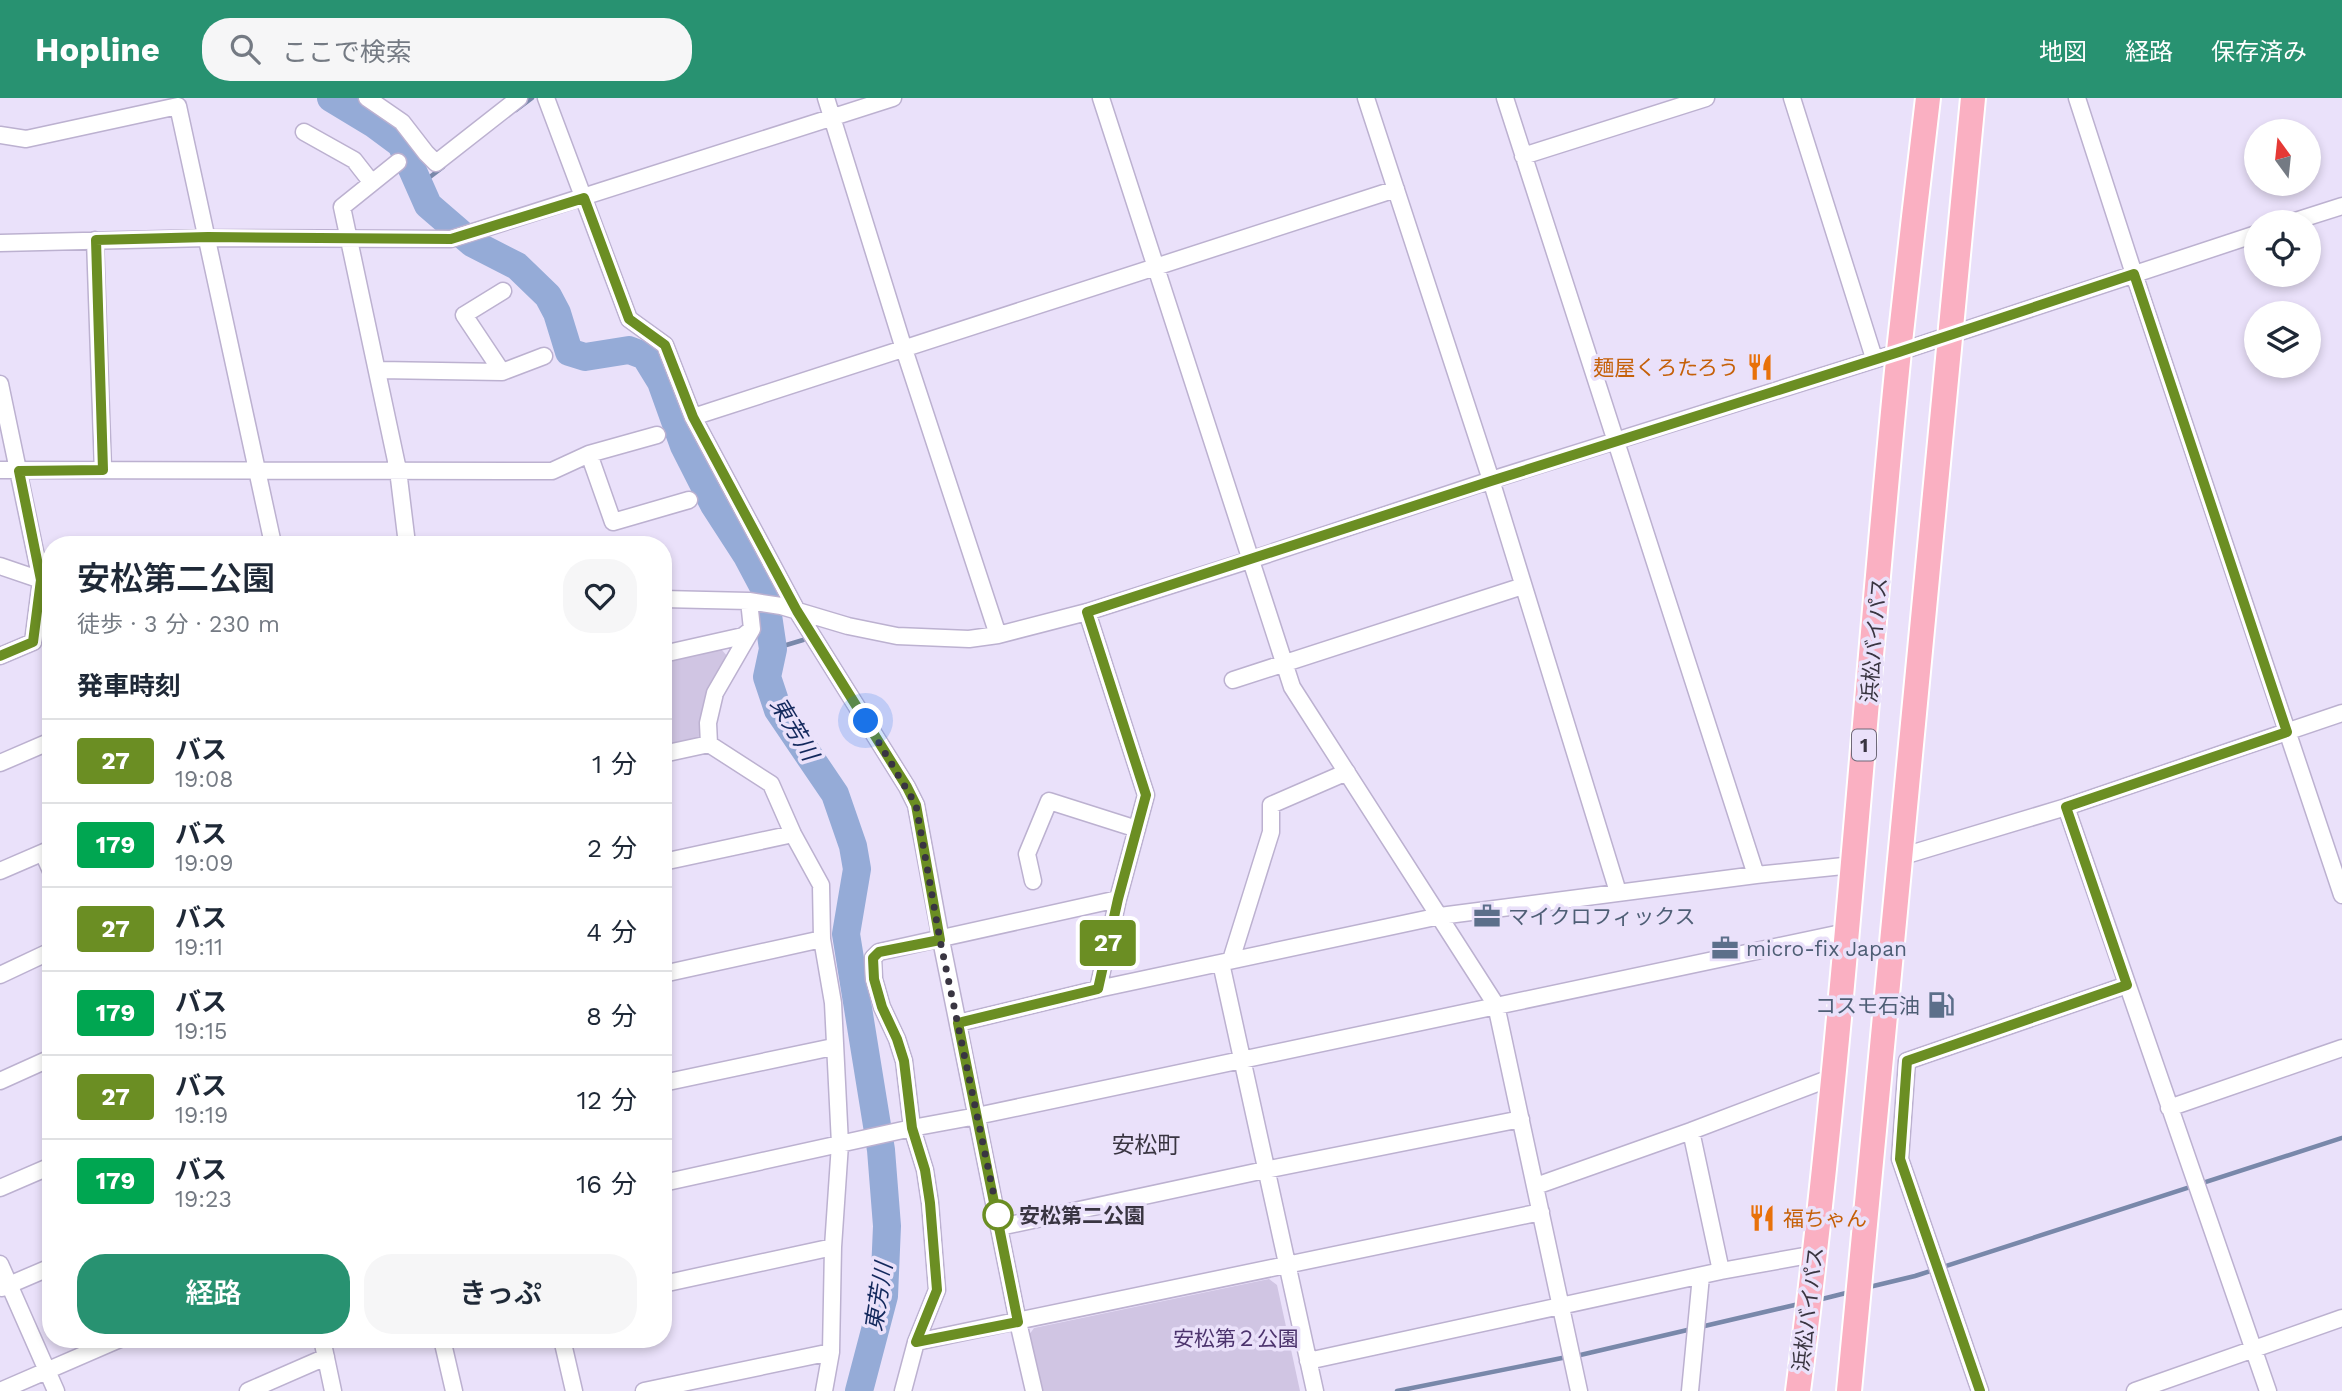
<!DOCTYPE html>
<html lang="ja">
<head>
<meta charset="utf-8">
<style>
	:root { --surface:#fff; --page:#f6f6f7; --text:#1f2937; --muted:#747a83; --line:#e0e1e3; --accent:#289271 }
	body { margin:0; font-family:"Work Sans","Noto Sans JP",sans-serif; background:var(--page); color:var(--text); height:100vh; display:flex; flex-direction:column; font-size:26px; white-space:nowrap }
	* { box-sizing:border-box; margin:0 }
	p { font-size:23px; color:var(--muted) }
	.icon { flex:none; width:38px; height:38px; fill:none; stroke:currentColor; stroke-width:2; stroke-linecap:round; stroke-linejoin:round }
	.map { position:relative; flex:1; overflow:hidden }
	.side { position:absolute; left:42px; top:438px; width:630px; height:812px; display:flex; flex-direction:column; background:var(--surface); border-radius:28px; box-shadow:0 4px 10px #0003 }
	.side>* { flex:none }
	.badge { padding:0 14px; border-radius:5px; font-size:24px; line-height:46px }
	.needle { width:46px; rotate:345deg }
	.controls { position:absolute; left:2244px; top:21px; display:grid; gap:14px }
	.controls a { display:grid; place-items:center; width:77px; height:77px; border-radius:50%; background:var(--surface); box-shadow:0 4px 10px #0003; font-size:35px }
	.you { position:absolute; width:35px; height:35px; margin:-18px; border:5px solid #fff; border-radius:50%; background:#1a73e8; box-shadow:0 0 0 10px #1a73e833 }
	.map>.badge { position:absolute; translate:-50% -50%; box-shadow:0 0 0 4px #fff }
	h2 { padding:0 35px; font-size:26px; line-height:63px }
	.round { display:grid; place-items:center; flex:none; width:74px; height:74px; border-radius:28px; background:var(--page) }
	.overview { display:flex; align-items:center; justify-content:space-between; height:119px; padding:0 35px }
	h1 { font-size:33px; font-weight:600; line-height:52px }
	.cta { display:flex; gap:14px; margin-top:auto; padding:14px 35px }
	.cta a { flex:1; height:80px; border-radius:28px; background:var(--accent); color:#fff; font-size:28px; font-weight:600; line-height:80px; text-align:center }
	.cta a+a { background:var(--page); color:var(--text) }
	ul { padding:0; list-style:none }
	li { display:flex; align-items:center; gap:21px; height:84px; padding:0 35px; border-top:2px solid var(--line) }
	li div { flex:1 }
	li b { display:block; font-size:26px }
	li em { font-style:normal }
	li .badge { min-width:77px; font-weight:700; text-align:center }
	header { display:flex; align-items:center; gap:42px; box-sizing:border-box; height:98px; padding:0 35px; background:var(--accent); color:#fff }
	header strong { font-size:33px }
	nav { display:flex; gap:38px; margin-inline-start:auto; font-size:24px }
	.search { width:490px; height:63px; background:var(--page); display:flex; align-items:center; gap:18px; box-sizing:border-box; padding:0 24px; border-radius:28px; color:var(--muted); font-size:26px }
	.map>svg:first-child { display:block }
	.green { fill:#d0c5e3 }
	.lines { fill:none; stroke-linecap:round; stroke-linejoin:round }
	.stream { stroke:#7988aa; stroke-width:4.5 }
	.river { stroke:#95abd7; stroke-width:28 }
	.minor-casing { stroke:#bcb1d0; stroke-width:19 }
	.highway-casing { stroke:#fff; stroke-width:28 }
	.minor { stroke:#fff; stroke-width:16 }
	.highway { stroke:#fab0c2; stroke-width:24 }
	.line-casing { stroke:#fff; stroke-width:16 }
	.line { stroke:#6b8e23; stroke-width:10 }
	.walk { stroke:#393541; stroke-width:7; stroke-dasharray:0 12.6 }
	.stop-dot { fill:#fff; stroke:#6b8e23; stroke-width:3.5 }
	.labels { text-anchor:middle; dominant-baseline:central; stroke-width:7; stroke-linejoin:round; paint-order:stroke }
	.shield { fill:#eae1fa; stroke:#6e6978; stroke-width:2 }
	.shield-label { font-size:19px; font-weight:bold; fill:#393541 }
	.food-label { font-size:21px; fill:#c56008; stroke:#eae1fa; text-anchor:end }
	.street-label { font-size:21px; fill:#393541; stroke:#eae1fa }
	.service-label { font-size:21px; fill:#4e5e75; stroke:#eae1fa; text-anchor:start }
	.stop-label { font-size:21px; font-weight:bold; fill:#393541; stroke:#eae1fa; text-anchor:start }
	.park-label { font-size:21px; fill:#4c336d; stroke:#eae1fa }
	.water-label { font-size:23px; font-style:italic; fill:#12285c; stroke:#eae1fa }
	.neighbourhood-label { font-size:23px; fill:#393541; stroke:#eae1fa }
</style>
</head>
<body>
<header>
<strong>Hopline</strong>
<div class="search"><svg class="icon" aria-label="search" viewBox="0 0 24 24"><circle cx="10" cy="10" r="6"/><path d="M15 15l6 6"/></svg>ここで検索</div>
<nav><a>地図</a><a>経路</a><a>保存済み</a></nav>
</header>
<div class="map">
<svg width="2342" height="1293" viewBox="0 0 2342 1293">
	<rect width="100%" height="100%" fill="#eae1fa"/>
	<path class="green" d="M721,551L728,559C710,591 701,604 702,643L663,651V565Z
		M1269,1181L1277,1187L1300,1293H1041L1029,1237L1034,1230Z"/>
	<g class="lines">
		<path class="stream" d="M516,12L532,0
			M418,88L443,69
			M773,551L803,542
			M1865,1190L1915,1178L2342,1040
			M1818,1202L1850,1194
			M1576,1258L1799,1206
			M1397,1293L1567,1259"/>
		<path class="river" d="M331,0L374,26L401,46L428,107L472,145L517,168L548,198L557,215L569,254L585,259L629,252L645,258L661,284L684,348L714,407L747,458L764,490L773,551L767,579L778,612L835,696L853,748L857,771L846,836L881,1052L887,1128L884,1198L859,1293"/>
		<defs>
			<path id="minor" d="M367,0L402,24L426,55L436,65L519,0
				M546,0L629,221L665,247L693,319L797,513L907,689L916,707L941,842L1018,1224L1034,1293
				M826,0L904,251L998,537
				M1101,0L1292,589L1496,907L1579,1293
				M1366,0L1491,382L1618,794
				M1505,0L1756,777
				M1792,0L1874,260
				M2077,0L2134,176L2342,797
				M304,34L354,62L372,85
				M0,37L26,41L178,8L273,446
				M1523,58L1706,0
				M398,64L342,109L398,372L407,446
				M2292,124L2342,108
				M95,142L103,372
				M0,145L208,140L451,141L893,0
				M379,272L502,274L544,258
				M502,274L464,217L503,193
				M0,286L41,482L33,544L0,558
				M693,319L1396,91
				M589,356L613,424L689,402
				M0,372L552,373L589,356L657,337
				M0,468L41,482H48
				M663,501L749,503L781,508L848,528L897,538L969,541L998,537L1087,514L1250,462L1491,382L1899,254L2256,136
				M1087,514L1146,697L1118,801L1098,891
				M663,556L743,538L752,531
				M1233,582L1523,488
				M709,646L708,625L715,595L752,531L749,503
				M663,656L709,646L771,686L793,736L821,787L822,841L833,905L840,1046L833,1149L831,1254L824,1293
				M0,665L51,643
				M2066,709L2268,1293
				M43,755L51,773
				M1900,759L2066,709L2342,615
				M663,764L793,736
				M0,773L51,751
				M1033,783L1027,756L1049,703L1137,731
				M1231,862L1271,734V707L1347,674
				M1221,865L1315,1293
				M663,876L822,841
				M0,877L51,853
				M958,925L1098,891L1440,818L1756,777L1853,767
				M0,983L51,960
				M663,985L833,949
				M2169,1010L2342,950
				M1691,1033L1721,1173
				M663,1085L912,1030L977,1018L1846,834
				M1536,1088L1691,1033L1833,979
				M0,1090L51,1068
				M1000,1129L1265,1072L1521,1021
				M0,1166L56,1293
				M663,1186L833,1149
				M2,1190L51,1169
				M322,1241L333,1293
				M442,1241L454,1293
				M562,1241L574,1293
				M916,1244L1541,1114
				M1308,1263L1721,1173L1815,1156
				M0,1293L120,1241
				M248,1293L326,1259
				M644,1293L831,1254
				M903,1293L916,1244L937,1192L930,1105L925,1072L912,1030L904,963L897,941L882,909L874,881L873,860L879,854L1118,801
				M1690,1293L1701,1178
				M1980,1293L1900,1061L1907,963L2127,887
				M2135,1293L2342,1220"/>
			<path id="highway" d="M1798,1293C1843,948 1864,600 1899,253C1908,169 1918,84 1928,0
				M1849,1293L1973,0"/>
		</defs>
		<use href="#minor" class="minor-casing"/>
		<use href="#highway" class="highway-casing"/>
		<use href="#minor" class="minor"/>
		<use href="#highway" class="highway"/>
	</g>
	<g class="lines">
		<defs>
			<path id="line" d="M0,558L33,544L41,482L19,373L103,372L96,142L208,139L451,141L584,100L629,221L665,247L693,319L797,513L907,689L916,707L940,842L879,854L873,860L874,881L882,909L897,941L904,963L912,1030L925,1072L930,1105L937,1192L916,1244L1018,1224L958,925L1098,891L1118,801L1146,697L1087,514L1491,383L1899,254L2134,176L2287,634L2066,709L2127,887L1907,963L1900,1061L1980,1293"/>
		</defs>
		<use href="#line" class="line-casing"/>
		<use href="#line" class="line"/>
		<path class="walk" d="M866,623L916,707L940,842L998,1117"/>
	</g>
	<defs>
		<symbol id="restaurant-bare" viewBox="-9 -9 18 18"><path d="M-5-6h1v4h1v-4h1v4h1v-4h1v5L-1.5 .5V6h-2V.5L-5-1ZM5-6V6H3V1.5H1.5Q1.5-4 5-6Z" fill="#e8710a" stroke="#eae1fa" stroke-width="2.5" paint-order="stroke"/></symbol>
		<symbol id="office-bare" viewBox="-9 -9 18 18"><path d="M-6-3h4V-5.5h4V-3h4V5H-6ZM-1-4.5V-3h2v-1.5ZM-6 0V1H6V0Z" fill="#5c6f8a" stroke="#eae1fa" stroke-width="2.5" paint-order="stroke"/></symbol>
		<symbol id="fuel-bare" viewBox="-9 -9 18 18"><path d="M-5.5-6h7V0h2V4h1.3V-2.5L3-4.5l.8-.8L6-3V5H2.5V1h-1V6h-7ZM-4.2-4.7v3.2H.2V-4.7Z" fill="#5c6f8a" stroke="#eae1fa" stroke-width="2.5" paint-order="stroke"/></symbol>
	</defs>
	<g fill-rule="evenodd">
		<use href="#restaurant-bare" x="1741" y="250" width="38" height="38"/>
		<use href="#office-bare" x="1468" y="799" width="38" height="38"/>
		<use href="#office-bare" x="1706" y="831" width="38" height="38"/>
		<use href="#fuel-bare" x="1922" y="888" width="38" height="38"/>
		<use href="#restaurant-bare" x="1743" y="1101" width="38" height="38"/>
	</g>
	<circle class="stop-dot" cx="998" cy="1117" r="14"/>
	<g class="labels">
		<rect class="shield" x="1852" y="631.5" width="24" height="31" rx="5"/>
		<g class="shield-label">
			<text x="1864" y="647">1</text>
		</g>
		<g class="food-label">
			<text x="1739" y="269">麺屋くろたろう</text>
			<text x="1783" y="1120" text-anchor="start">福ちゃん</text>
		</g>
		<g class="street-label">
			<text transform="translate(1874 542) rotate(-85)">浜松バイパス</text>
			<text transform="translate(1808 1211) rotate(-83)">浜松バイパス</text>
		</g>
		<g class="service-label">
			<text x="1508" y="818">マイクロフィックス</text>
			<text x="1746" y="850">micro-fix Japan</text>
			<text x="1920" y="907" text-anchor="end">コスモ石油</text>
		</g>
		<g class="stop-label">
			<text x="1019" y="1117">安松第二公園</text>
		</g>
		<g class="park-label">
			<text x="1236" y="1240">安松第２公園</text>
		</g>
		<g class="water-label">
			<text transform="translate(794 631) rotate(59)">東芳川</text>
			<text transform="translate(879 1199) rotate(-81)">東芳川</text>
		</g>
		<g class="neighbourhood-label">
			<text x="1146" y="1047">安松町</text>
		</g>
	</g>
</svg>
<div class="controls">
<a><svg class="needle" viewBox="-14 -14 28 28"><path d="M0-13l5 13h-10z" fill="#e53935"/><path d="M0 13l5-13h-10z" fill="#747a83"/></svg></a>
<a><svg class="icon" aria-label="locate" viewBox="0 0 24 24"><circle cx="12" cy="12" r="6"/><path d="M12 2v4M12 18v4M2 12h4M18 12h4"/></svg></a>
<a><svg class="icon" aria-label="layers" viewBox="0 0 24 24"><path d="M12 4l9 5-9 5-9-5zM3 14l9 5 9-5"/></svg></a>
</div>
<div class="you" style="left:866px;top:623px"></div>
<b class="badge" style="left:1108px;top:845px;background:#6b8e23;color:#fff">27</b>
<section class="side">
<div class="overview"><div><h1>安松第二公園</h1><p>徒歩 · 3 分 · 230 m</p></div><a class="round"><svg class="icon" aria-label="heart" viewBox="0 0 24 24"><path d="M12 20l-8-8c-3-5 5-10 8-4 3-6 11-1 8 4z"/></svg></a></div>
<h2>発車時刻</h2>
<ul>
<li><span class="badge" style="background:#6b8e23;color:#fff">27</span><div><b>バス</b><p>19:08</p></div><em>1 分</em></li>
<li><span class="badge" style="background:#00a651;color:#fff">179</span><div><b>バス</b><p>19:09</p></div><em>2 分</em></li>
<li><span class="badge" style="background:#6b8e23;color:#fff">27</span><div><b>バス</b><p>19:11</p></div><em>4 分</em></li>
<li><span class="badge" style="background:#00a651;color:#fff">179</span><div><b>バス</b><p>19:15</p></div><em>8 分</em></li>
<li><span class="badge" style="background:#6b8e23;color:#fff">27</span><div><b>バス</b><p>19:19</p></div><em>12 分</em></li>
<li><span class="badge" style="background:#00a651;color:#fff">179</span><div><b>バス</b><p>19:23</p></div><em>16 分</em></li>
</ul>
<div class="cta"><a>経路</a><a>きっぷ</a></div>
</section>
</div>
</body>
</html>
